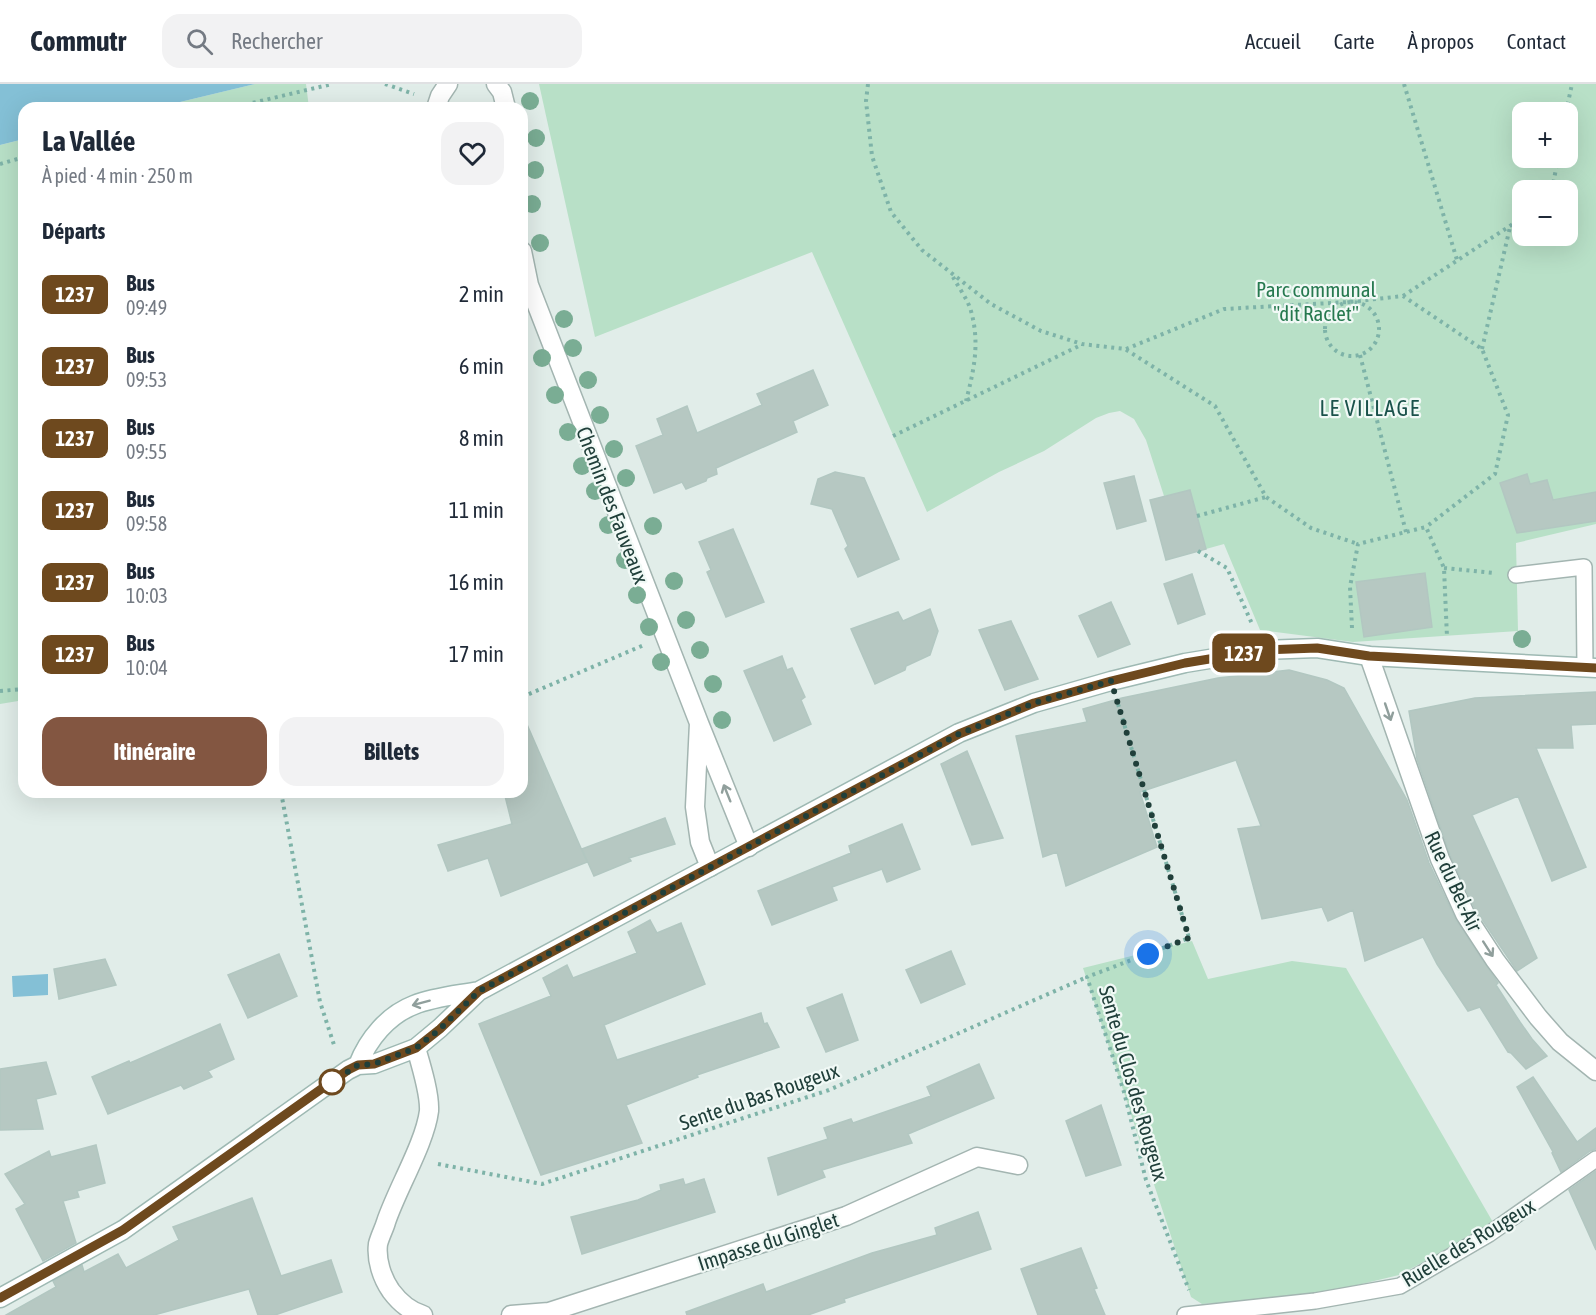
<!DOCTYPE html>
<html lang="fr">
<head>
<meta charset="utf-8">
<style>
	:root { --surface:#fff; --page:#f2f2f3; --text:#1f2937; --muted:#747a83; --line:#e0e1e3; --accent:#835641 }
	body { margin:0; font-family:"Asap Condensed",sans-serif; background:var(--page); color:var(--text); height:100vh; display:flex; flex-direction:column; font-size:22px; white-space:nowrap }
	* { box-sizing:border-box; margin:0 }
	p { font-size:20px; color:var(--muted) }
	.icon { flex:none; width:33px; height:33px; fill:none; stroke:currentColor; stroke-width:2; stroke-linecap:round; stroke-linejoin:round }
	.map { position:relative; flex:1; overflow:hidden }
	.sheet { position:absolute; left:18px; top:18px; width:510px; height:696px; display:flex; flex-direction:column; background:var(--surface); border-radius:18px; box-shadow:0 6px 24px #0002 }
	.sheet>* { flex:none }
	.badge { padding:0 12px; border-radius:9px; font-size:21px; line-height:39px }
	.tools { position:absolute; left:1512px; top:18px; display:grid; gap:12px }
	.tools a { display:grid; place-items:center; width:66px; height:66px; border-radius:12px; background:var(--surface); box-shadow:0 6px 24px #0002; font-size:30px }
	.you { position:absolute; width:30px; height:30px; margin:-15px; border:4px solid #fff; border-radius:50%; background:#1a73e8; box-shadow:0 0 0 9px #1a73e833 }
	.map>.badge { position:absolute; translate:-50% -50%; box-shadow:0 0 0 3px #fff }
	h2 { padding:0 24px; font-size:22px; line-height:54px }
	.round { display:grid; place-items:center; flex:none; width:63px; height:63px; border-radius:18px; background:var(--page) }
	.headline { display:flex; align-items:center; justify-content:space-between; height:102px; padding:0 24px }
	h1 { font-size:28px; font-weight:700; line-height:45px }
	.button { display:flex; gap:12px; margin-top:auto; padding:12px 24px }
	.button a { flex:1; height:69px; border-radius:18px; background:var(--accent); color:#fff; font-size:24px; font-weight:700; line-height:69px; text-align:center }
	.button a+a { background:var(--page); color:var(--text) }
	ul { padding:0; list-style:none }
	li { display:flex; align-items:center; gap:18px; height:72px; padding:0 24px }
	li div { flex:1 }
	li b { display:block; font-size:22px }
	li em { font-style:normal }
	li .badge { min-width:66px; font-weight:700; text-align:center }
	header { display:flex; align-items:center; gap:36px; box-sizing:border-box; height:84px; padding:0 30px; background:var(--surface); border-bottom:2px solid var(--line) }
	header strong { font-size:28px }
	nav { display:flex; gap:33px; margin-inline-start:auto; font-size:21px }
	.search { width:420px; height:54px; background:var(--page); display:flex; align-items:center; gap:15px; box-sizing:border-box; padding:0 21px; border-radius:18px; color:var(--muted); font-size:22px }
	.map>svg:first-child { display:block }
	.green { fill:#b8e0c7; fill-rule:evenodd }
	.water { fill:#84c0d6 }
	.building { fill:#b6c8c2; stroke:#b2c7c1; stroke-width:1.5 }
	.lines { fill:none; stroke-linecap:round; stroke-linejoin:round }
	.lane-casing { stroke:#a3b5b1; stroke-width:18 }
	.street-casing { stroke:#a3b5b1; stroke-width:21 }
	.secondary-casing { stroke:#9eb9b3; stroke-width:21 }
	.path { stroke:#7eb3a8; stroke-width:4; stroke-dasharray:3 4.5; stroke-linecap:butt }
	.lane { stroke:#fff; stroke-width:15 }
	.street { stroke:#fff; stroke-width:18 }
	.secondary { stroke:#fff; stroke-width:18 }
	.tree { fill:#7aad94 }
	.oneway { stroke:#909f9c }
	.line-casing { stroke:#fff; stroke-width:14 }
	.line { stroke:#6e491e; stroke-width:9 }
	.walk { stroke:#203f3a; stroke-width:6; stroke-dasharray:0 10.8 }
	.stop-dot { fill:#fff; stroke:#6e491e; stroke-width:3 }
	.labels { text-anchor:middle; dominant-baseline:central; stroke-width:4.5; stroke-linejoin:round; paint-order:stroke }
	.park-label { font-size:21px; fill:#26794f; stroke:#f1f9f6 }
	.street-label { font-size:21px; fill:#203f3a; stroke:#f1f9f6 }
	.neighbourhood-label { font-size:22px; letter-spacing:1.5px; fill:#1a524b; stroke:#f1f9f6 }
</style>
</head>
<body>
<header>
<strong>Commutr</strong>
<div class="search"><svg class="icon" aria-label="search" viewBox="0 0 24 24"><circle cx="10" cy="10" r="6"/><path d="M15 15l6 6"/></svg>Rechercher</div>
<nav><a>Accueil</a><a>Carte</a><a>À propos</a><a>Contact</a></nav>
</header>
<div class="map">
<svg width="1596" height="1231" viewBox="0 0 1596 1231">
	<rect width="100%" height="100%" fill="#e1ede9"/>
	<path class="green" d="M255,0H306L309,24H155Z
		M539,0H1596V440L1516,459L1518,547L1353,558L1260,546L1224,460L1206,465L1190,407L1164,412L1146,356L1134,335L1120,327L1109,329L1096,334L1044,367L999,388L927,428L812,168L595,253ZM1522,28H1568V74H1522ZM1522,106H1568V152H1522Z
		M24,55V616L0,620V61Z
		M1192,857L1208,895L1292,877L1346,884L1494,1140L1399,1191L1312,1212L1202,1220L1191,1213L1083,884Z"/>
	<path class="water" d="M0,0H255L155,24H24V55L0,61Z
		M48,890V911L13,913L12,892Z"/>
	<path class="building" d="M813,286L828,321L793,337L797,348L716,384L717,390L707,394L706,397L686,405L682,398L654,409L636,362L663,351L657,335L687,322L697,349L762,321L757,310Z
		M835,388L864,394L899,475L858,493L845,465L848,462L832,425L811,420L818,395Z
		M1527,390L1530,400L1547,396L1553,416L1596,408V437L1517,449L1500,399Z
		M1134,392L1146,437L1117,445L1104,399Z
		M1190,406L1206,465L1166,476L1150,416Z
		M733,445L764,518L726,533L707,488L711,486L699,458Z
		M1425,489L1432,543L1364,553L1356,498Z
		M1192,490L1205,530L1178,540L1164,500Z
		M1111,518L1130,560L1098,573L1079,532Z
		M930,525L938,547L930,571L906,582L905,586L875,600L851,545L898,528L903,537Z
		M1011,537L1038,595L1005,606L979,546Z
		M782,572L787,586L792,584L805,613L801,616L811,640L774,657L744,587Z
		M1289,586L1327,596L1344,604L1407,716L1429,779L1456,836L1498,899L1496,901L1520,938L1532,955L1547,972L1526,985L1511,969L1508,968L1480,923L1468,927L1437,880L1423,853L1365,877L1353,826L1328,837L1322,823L1262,835L1238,745L1261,742L1236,676L1140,708L1157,763L1066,802L1057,768L1043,773L1016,652L1087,638L1083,625L1122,614L1218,594Z
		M1596,608V640L1571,641L1573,664H1536L1586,783L1552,797L1518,712L1472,731L1537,874L1517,887L1475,825L1450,771L1417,675L1409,627L1475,614Z
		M522,629L587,778L501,812L488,774L448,787L438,761L512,740L504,708H522Z
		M967,667L1003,754L972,761L941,680Z
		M665,734L675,760L629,774L631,777L594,792L582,765Z
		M902,740L920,785L887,798L882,785L832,803L837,816L772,841L758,807L851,769L849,762Z
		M650,836L657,849L681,839L705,900L604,941L617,976L761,929L764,940L767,939L779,963L697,991L698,993L626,1021L642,1059L541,1091L479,940L551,912L543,894L567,881L573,894L637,869L628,848Z
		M951,867L965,900L921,919L906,886Z
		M279,870L297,912L248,934L228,891Z
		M105,875L116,901L59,915L54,885Z
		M842,910L858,956L826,968L807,924Z
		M220,940L234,975L208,987L212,993L184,1005L181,1001L108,1030L92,993L129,977L130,979Z
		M46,978L56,1010L36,1015L43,1045L0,1046V985Z
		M979,980L994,1014L908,1050L912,1059L822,1086L825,1093L778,1111L768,1074L828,1055L824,1044L851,1035L853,1039L931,1012L927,1003Z
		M1533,993L1577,1058L1596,1044V1065L1590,1067L1561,1088L1552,1069L1553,1068L1517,1003Z
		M1101,1021L1121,1081L1086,1092L1066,1037Z
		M96,1061L105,1099L77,1107L79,1113L63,1117L76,1159L43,1177L16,1125L25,1120L5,1090L49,1067L51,1073Z
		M1596,1087V1166L1569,1106Z
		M683,1095L685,1101L704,1095L715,1128L582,1170L571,1133L638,1116L661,1106L660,1101Z
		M252,1114L281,1192L331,1176L342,1208L275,1231H258L249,1205L154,1231H6L56,1203L53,1197L82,1181L84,1188L118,1170L126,1184L179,1156L173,1143Z
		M978,1128L991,1165L844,1215L845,1218L808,1231H687L686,1228L763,1200L766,1208L872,1169L937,1151L935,1144Z
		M1081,1164L1097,1204L1094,1205L1105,1231H1038L1021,1185Z"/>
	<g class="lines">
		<defs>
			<path id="lane" d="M1516,491L1584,483L1585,583
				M1185,1231L1315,1217L1400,1202L1489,1150L1596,1075"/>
			<path id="street" d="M496,0L502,8L506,24
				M436,24L440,12L448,0
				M522,167L529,201L699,639
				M1369,572L1440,775L1465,830L1495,876L1538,933L1560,958L1596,987
				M710,783L700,758L695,723L699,639L749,763
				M416,964C421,981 430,1010 429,1027C425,1059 397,1105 386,1138C384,1145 380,1152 378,1160C376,1176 382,1194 391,1207C400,1219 409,1227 423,1231
				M511,1231L549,1228L846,1132L977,1073L1018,1081"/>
			<path id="secondary" d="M358,981C368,955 388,931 414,921C434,913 458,911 479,907
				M0,1214L123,1146L348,986L358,981L374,980L416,964L440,944L479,907L959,649L1034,619L1111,597L1185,579L1264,566L1317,564L1369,572L1596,584"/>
		</defs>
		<use href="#lane" class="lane-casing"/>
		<use href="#street" class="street-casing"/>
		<use href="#secondary" class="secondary-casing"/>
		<path class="path" d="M385,0L414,10
			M868,0L866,17L872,72L891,128L922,166L991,220L1041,247L1082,260L1125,265L1215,322L1266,413L1311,444L1358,460
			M1404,0L1457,176
			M231,24L332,0
			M1566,28L1572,0
			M0,80L24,73
			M1552,106L1558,74
			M953,193C959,204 968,216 971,227C980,259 974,286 966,317
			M1403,212L1522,134
			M1325 245a27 27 0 1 1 54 0a27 27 0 1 1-54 0Z
			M1126,265L1224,225L1349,218L1403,212L1482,265L1508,331L1495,390L1426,443
			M1482,265L1510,143
			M1360,271L1406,448
			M893,352L1081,261
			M1197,432L1266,413
			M1198,467L1227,484L1253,542
			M1444,484L1494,489
			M1352,544L1350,503L1358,460L1426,443L1444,484L1447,553
			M0,607L24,605
			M522,613L644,561
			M1118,620L1189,854L1087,893L1124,1008L1146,1096L1189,1206
			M281,708L320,918L335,964
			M438,1080L542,1100L829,1006L1087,893"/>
		<use href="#lane" class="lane"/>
		<use href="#street" class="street"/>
		<use href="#secondary" class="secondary"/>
	</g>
	<g class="tree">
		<circle cx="530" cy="17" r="9"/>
		<circle cx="536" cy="54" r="9"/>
		<circle cx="535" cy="86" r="9"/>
		<circle cx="532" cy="120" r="9"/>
		<circle cx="540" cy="159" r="9"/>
		<circle cx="564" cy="235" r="9"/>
		<circle cx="573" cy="264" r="9"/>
		<circle cx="542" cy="274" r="9"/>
		<circle cx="588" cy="296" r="9"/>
		<circle cx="555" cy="311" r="9"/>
		<circle cx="600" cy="331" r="9"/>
		<circle cx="568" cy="348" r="9"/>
		<circle cx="614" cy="365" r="9"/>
		<circle cx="582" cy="382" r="9"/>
		<circle cx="626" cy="394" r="9"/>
		<circle cx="595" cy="407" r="9"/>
		<circle cx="608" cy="441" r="9"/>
		<circle cx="653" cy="442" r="9"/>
		<circle cx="625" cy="476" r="9"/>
		<circle cx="674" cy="497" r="9"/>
		<circle cx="637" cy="511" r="9"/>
		<circle cx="686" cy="536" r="9"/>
		<circle cx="649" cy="543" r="9"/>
		<circle cx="1522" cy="555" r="9"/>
		<circle cx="700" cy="566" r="9"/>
		<circle cx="661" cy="578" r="9"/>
		<circle cx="713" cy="600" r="9"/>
		<circle cx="722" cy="636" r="9"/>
	</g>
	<defs><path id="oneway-shaft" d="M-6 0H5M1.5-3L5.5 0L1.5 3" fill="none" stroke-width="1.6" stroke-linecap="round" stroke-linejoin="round" transform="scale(1.5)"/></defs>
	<g class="oneway">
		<use href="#oneway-shaft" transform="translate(1388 628) rotate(71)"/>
		<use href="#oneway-shaft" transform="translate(727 709) rotate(-112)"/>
		<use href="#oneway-shaft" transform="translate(1488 865) rotate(57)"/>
		<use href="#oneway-shaft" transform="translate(421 919) rotate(165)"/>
	</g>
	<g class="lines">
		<defs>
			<path id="line" d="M0,1214L123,1146L348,986L358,981L374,980L416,964L440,945L479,907L959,650L1034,619L1111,597L1185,579L1264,566L1317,564L1369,572L1596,584"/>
		</defs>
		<use href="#line" class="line-casing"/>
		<use href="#line" class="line"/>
		<path class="walk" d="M332,998L331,999L358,981L374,980L416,964L440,945L479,907L959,650L1034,619L1111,597L1189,854L1148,870"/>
	</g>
	<circle class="stop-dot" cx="332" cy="998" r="12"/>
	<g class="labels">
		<g class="park-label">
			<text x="1316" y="205">Parc communal<tspan x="1316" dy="24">"dit Raclet"</tspan></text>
		</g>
		<g class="street-label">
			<text transform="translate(613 421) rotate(69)">Chemin des Fauveaux</text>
			<text transform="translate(1454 797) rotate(65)">Rue du Bel-Air</text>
			<text transform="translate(1134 999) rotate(74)">Sente du Clos des Rougeux</text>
			<text transform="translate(759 1012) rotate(-19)">Sente du Bas Rougeux</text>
			<text transform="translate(768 1157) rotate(-18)">Impasse du Ginglet</text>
			<text transform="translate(1468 1158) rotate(-31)">Ruelle des Rougeux</text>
		</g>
		<g class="neighbourhood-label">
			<text x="1370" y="324">LE VILLAGE</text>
		</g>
	</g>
</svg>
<div class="tools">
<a>+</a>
<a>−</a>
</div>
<div class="you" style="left:1148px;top:870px"></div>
<b class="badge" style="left:1244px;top:569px;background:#6e491e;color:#fff">1237</b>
<section class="sheet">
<div class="headline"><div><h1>La Vallée</h1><p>À pied · 4 min · 250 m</p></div><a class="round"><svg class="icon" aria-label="heart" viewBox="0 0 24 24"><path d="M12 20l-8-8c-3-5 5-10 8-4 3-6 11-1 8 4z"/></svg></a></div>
<h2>Départs</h2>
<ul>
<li><span class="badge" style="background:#6e491e;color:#fff">1237</span><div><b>Bus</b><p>09:49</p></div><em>2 min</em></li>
<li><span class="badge" style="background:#6e491e;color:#fff">1237</span><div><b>Bus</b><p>09:53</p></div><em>6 min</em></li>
<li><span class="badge" style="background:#6e491e;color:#fff">1237</span><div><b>Bus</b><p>09:55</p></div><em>8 min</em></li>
<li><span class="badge" style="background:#6e491e;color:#fff">1237</span><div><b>Bus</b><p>09:58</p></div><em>11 min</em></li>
<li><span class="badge" style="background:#6e491e;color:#fff">1237</span><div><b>Bus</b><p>10:03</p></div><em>16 min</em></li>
<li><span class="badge" style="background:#6e491e;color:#fff">1237</span><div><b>Bus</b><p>10:04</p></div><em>17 min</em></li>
</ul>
<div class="button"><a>Itinéraire</a><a>Billets</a></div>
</section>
</div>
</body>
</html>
